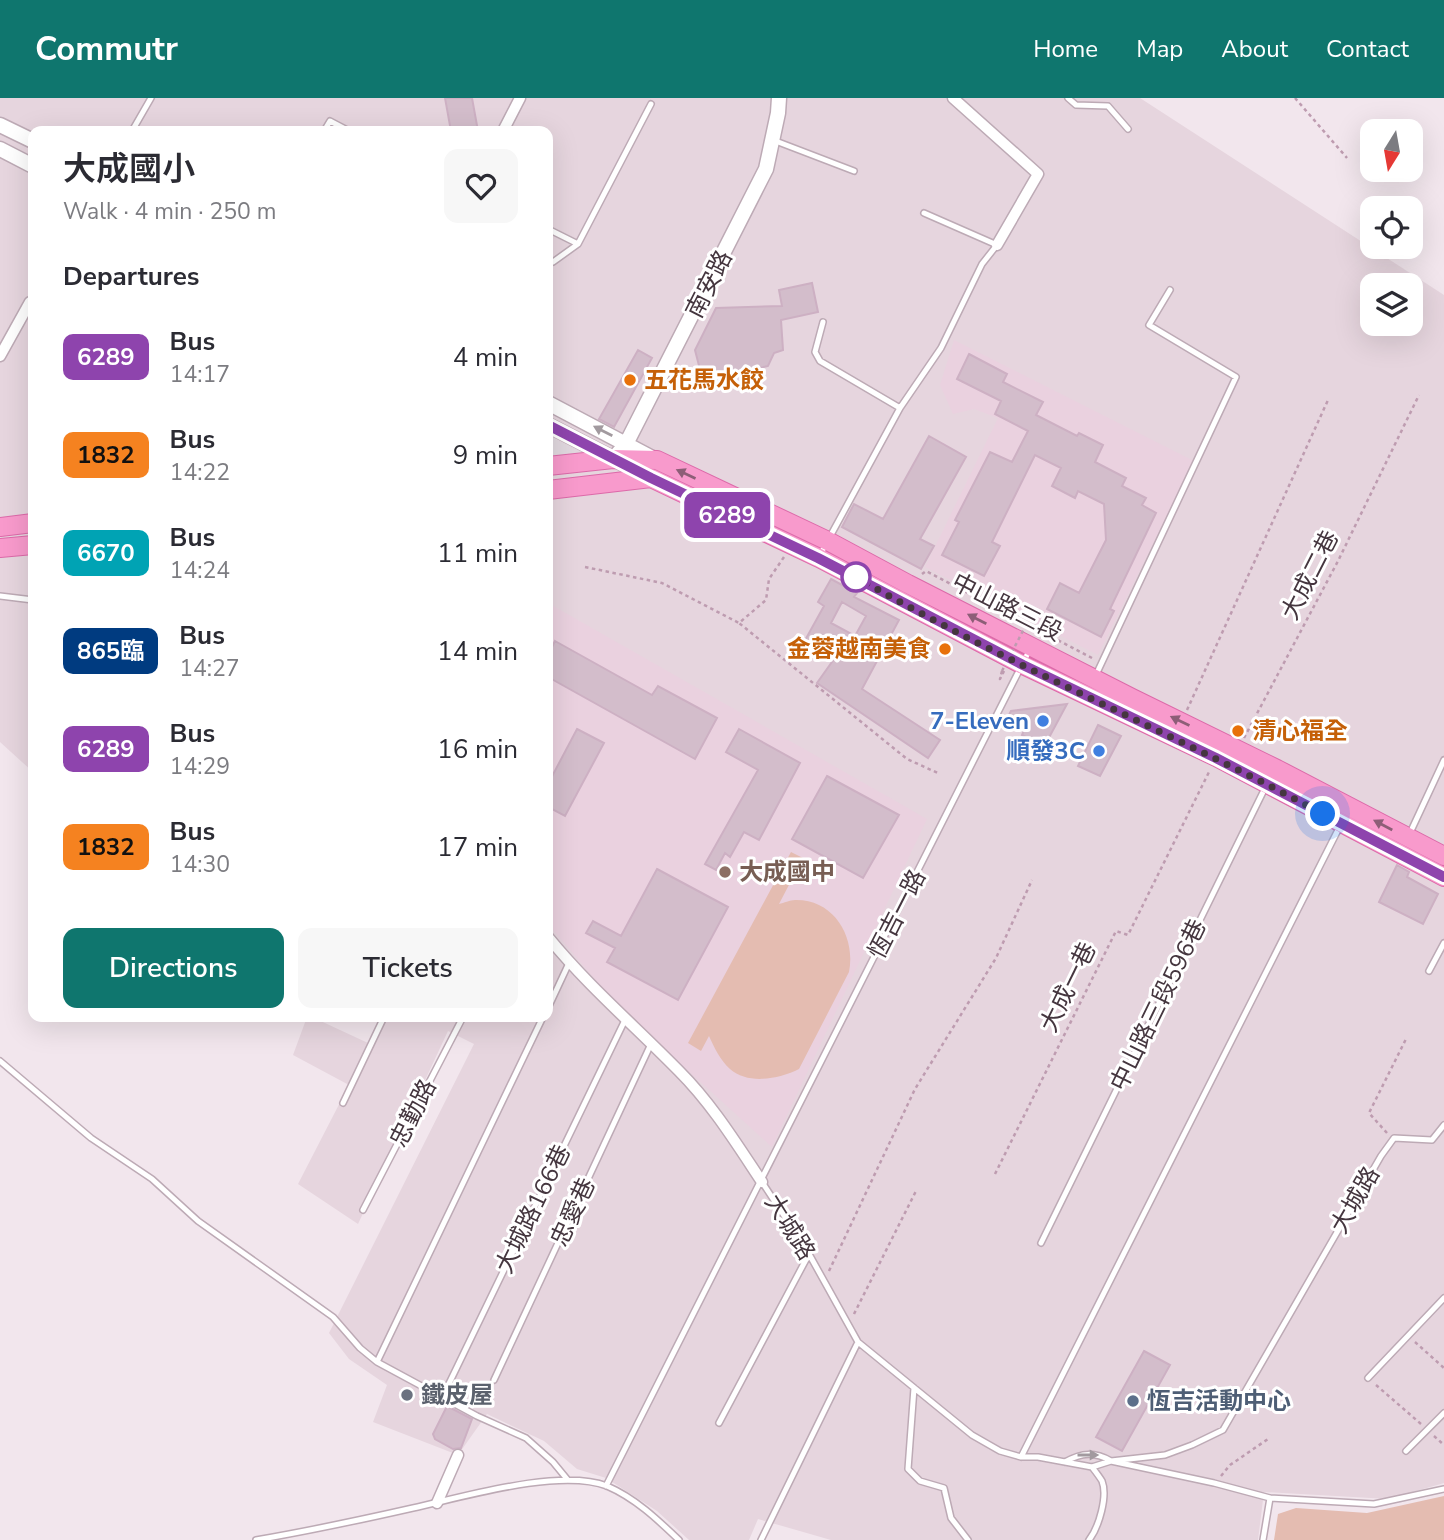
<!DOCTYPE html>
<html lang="en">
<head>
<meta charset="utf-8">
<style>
	:root { --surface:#fff; --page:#f7f7f7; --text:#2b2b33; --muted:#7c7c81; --accent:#0f766e }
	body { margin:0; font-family:"Nunito Sans","Noto Sans TC",sans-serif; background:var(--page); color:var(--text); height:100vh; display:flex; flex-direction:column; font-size:26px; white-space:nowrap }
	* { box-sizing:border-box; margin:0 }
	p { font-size:23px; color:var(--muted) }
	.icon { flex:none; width:38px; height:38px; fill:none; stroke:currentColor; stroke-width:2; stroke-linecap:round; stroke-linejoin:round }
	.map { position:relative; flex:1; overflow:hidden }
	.drawer { position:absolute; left:28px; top:28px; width:525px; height:896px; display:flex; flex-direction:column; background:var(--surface); border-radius:14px; box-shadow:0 7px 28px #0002 }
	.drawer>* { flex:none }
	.badge { padding:0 14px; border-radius:10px; font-size:24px; line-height:46px }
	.needle { width:46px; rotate:191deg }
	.controls { position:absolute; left:1360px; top:21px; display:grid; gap:14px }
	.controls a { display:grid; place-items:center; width:63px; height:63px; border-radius:14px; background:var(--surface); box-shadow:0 7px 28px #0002; font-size:35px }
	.you { position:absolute; width:35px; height:35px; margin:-18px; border:5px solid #fff; border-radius:50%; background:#1a73e8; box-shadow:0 0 0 10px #1a73e833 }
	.map>.badge { position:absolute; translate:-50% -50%; box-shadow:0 0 0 4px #fff }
	h2 { padding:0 35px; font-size:26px; line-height:63px }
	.round { display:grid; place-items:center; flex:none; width:74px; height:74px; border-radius:14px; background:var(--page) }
	.overview { display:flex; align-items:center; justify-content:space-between; height:119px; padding:0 35px }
	h1 { font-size:33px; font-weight:600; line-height:52px }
	.button { display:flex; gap:14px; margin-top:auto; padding:14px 35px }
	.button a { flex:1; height:80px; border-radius:14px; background:var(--accent); color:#fff; font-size:28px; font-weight:600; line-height:80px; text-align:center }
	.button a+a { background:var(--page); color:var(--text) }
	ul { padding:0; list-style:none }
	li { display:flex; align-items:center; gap:21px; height:98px; padding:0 35px }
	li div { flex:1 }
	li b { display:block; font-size:26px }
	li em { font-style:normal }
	li .badge { min-width:77px; font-weight:700; text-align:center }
	header { display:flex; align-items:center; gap:42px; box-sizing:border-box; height:98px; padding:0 35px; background:var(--accent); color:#fff }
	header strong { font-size:33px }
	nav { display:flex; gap:38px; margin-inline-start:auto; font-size:24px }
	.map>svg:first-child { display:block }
	.residential { fill:#e6d5de; fill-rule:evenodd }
	.industrial { fill:#e1d8df }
	.education { fill:#ead1df }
	.green { fill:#e4bcb1 }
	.building { fill:#d3bdcb; stroke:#cdb0c3; stroke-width:2; fill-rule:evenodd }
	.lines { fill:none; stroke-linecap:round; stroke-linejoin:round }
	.service-casing { stroke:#bdaab5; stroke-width:8 }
	.minor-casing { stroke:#bdaab5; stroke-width:13 }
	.tertiary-casing { stroke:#bdaab5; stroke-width:17 }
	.primary-casing { stroke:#dc6aa9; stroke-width:20 }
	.path { stroke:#be9cb0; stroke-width:2.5; stroke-dasharray:3.5 3.5; stroke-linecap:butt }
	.service { stroke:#fff; stroke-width:5 }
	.minor { stroke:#fff; stroke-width:10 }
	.tertiary { stroke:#fff; stroke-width:14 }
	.primary { stroke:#f89acc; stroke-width:18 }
	.path-bridge { stroke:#be9cb0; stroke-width:2.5; stroke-dasharray:3.5 3.5; stroke-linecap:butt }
	.oneway { fill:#a29a9f }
	.oneway2 { fill:#8d5e77 }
	.line-casing { stroke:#fff; stroke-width:16 }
	.line { stroke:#8e44ad; stroke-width:10 }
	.walk { stroke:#45363f; stroke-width:7; stroke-dasharray:0 12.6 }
	.food-dot { fill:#e8710a; stroke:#fff; stroke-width:2.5 }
	.stop-dot { fill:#fff; stroke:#8e44ad; stroke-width:3.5 }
	.shop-dot { fill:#3f7fe0; stroke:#fff; stroke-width:2.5 }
	.education-dot { fill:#8d6e63; stroke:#fff; stroke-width:2.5 }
	.worship-dot { fill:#6b7280; stroke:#fff; stroke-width:2.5 }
	.service-dot { fill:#5c6f8a; stroke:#fff; stroke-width:2.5 }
	.labels { text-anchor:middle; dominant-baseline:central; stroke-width:6; stroke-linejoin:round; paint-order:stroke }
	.street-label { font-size:24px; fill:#45363f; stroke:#fff }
	.food-label { font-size:24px; font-weight:bold; fill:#c56008; stroke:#fff; text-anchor:start }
	.shop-label { font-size:24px; font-weight:bold; fill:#366cbe; stroke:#fff; text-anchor:end }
	.education-label { font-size:24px; font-weight:bold; fill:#785e54; stroke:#fff; text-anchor:start }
	.worship-label { font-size:24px; font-weight:bold; fill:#5b616d; stroke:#fff; text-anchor:start }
	.service-label { font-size:24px; font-weight:bold; fill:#4e5e75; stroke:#fff; text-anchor:start }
</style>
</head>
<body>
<header>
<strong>Commutr</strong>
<nav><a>Home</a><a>Map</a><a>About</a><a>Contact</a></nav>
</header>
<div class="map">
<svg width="1444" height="1442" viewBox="0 0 1444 1442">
	<rect width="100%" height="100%" fill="#f2e6ed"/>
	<path class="residential" d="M0,0H1140L1444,197V1385L1388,1401L1264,1394L1258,1442H831L758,1421L749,1442H689L657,1413L606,1380L577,1371L544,1343L487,1316L458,1357L373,1324L387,1287L349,1261L329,1235L474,946L448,933L358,1126L298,1086L349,987L293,957L307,919H312L368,945L381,919H548V33H33V674L0,644ZM1372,187H1410V226H1372Z"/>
	<path class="industrial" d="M548,337L583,355L548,358Z"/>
	<path class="education" d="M954,242L1194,363L1098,557L925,469L998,320L974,311L953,316L940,287Z
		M548,505L927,721L772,1049L620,911L548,826Z"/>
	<path class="green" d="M791,754L803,760L779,806C784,805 790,802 795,802C834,801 856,839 849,874L799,971C779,981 748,987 730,971C720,962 714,949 709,938L701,953L688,945Z
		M1444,1398V1442H1274L1278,1416L1296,1410L1367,1415Z"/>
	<path class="building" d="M445,0H472L478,33H451Z
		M812,185L818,214L781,222L783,252L774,255L768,268L703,283L695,252L716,210L782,208L779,192Z
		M638,252L652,260L614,329L599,321Z
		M969,256L1007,276L1003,284L1043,304L1036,317L1077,338L1079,335L1103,347L1095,364L1126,380L1122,388L1146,400L1142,407L1156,415L1110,511L1114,513L1101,539L1047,511L1060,485L1079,495L1106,442L1104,406L1078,393L1075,400L1052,388L1061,370L1035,357L992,444L1000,448L984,478L942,457L959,424L955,422L990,354L1012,364L1028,333L995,316L1001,303L957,281Z
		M929,338L966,359L920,441L934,448L921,471L842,429L854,406L883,421Z
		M831,481L857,495L854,499L899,522L862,591L940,642L928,660L817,585L834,561L804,544L824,508L818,504ZM842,504L866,518L855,538L831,525Z
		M555,543L652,597L658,588L717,620L695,661L548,579V557Z
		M1067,606L1044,649L1022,637L1024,632L1006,623L1011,613Z
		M1098,627L1121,638L1100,678L1078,668Z
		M577,631L604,645L565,718L548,709V686Z
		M739,631L800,665L759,742L744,734L730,759L725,755L716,772L705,766L758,672L726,654Z
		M827,678L899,717L863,780L792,741Z
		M1397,767L1409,774L1407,779L1438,796L1423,826L1379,804Z
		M657,771L728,809L678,902L607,864L615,850L586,835L593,823L621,838Z
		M1144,1253L1170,1267L1122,1353L1096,1339Z
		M447,1308L472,1321L461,1350L453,1351L435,1341L433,1336Z"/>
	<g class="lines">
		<defs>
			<path id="service" d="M1068,0L1076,7L1108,8L1128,31
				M132,33L151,0
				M324,33L330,23L349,33
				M773,42L854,73
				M548,131L578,146
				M548,165L553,164L578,146L651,6
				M823,224L815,254L820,263L900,310
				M820,457L900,310L941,250L982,166L997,147L924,115
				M0,498L33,502
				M1095,579L1236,279L1149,227L1170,192
				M1410,735L1444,662
				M1429,873L1444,845
				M548,910L569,865
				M0,963L91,1040L152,1081L198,1123L333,1219L360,1250L377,1264L477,1318L526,1340L553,1364L567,1381
				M343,1005L384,919
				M762,1084L809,1156L858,1244L972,1337L1000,1353L1021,1359H1038L1092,1369L1111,1363L1165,1357L1192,1347L1223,1332L1381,1058L1394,1040L1432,1042L1444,1027
				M363,1112L463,919
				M1041,1145L1266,688
				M377,1264L543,919
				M1368,1280L1444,1200
				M494,1282L651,946
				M914,1290L908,1371L920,1383L944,1390L951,1420L968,1442
				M442,1300L625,922
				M719,1325L809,1156
				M1406,1353L1444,1315
				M1021,1359L1340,728
				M1065,1364C1082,1354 1095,1354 1111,1363L1214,1385L1270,1400L1374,1406L1444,1391
				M606,1388L1030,551
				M256,1442C308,1433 360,1422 413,1410C463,1399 559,1370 607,1388C635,1400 657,1421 679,1442
				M761,1442L858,1244
				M1089,1442C1099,1429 1108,1398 1102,1383C1099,1378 1095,1373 1092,1369
				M1263,1442L1270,1400"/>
			<path id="minor" d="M953,0L1038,76L997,147
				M503,33L520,0
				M0,258L30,204L33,209
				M548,839C588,888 635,928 679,973C712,1006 736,1045 762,1084
				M437,1405L458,1357"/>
			<path id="tertiary" d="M0,27L33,43
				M0,51L33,68
				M548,305L656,362
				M548,327L651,380
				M613,361L626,346L766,71L778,15L779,0"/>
			<path id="primary" d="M548,368L613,361L657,362L828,443L908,486L1132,600L1277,671L1444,758
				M651,380L819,460L1023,567L1216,659L1444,779
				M548,392L651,380
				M0,429L33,425
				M0,450L33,447"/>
		</defs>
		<use href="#service" class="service-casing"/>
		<use href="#minor" class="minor-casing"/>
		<use href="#tertiary" class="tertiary-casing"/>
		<use href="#primary" class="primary-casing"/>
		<path class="path" d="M1295,0L1347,60
			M784,459L769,481L766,502L739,525L907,661L940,676
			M585,469L662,485L739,525
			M922,476L926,473L1092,560
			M1002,573L1000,581L1004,573
			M1187,612L1328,302
			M1244,640L1338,463L1419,297
			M1387,1035L1369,1015L1407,939
			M995,1076L1116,833L1128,837L1209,674
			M829,1173L915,991L996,860L1032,782
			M854,1216L917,1091
			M1415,1244L1444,1270
			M1376,1287L1421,1326
			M1434,1338L1444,1347
			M1221,1378L1230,1367L1268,1341"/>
		<use href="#service" class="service"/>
		<use href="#minor" class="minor"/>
		<use href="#tertiary" class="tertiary"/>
		<use href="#primary" class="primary"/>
		<path class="path-bridge" d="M1002,573L1025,529"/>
	</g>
	<defs><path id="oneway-solid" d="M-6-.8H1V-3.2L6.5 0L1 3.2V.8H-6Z" transform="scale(1.75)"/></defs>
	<g class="oneway">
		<use href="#oneway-solid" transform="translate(603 333) rotate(-153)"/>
		<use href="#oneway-solid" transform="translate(1088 1357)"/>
	</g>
	<g class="oneway2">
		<use href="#oneway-solid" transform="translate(686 376) rotate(-155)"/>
		<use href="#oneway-solid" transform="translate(977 521) rotate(-153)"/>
		<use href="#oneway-solid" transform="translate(1180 623) rotate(-154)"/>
		<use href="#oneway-solid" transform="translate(1383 727) rotate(-152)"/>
	</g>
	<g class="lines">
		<defs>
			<path id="line" d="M548,327L651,380L818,460L1023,567L1216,660L1444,779"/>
		</defs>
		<use href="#line" class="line-casing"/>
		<use href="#line" class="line"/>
		<path class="walk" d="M856,479C1007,567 1170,633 1323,716"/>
	</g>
	<g class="food-dot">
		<circle cx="630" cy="282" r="7"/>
		<circle cx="945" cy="551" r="7"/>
		<circle cx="1238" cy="633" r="7"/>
	</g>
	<circle class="stop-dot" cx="856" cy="479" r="14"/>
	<g class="shop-dot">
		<circle cx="1043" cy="623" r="7"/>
		<circle cx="1099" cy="653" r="7"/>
	</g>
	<circle class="education-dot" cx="725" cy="774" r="7"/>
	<circle class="worship-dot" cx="407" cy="1297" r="7"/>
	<circle class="service-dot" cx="1133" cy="1303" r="7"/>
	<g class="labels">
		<g class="street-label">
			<text transform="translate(709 186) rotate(-63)">南安路</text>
			<text transform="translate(1310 477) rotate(-63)">大成二巷</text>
			<text transform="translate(1007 509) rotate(27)">中山路三段</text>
			<text transform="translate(897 816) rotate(-63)">恆吉一路</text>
			<text transform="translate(1068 889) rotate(-64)">大成一巷</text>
			<text transform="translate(1158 907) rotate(-64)">中山路三段596巷</text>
			<text transform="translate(413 1015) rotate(-63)">忠勤路</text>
			<text transform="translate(1355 1102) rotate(-60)">大城路</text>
			<text transform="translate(533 1111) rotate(-64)">大城路166巷</text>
			<text transform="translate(573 1114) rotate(-65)">忠愛巷</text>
			<text transform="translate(790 1129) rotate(58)">大城路</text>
		</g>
		<g class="food-label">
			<text x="644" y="282">五花馬水餃</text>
			<text x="931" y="551" text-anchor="end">金蓉越南美食</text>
			<text x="1252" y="633">清心福全</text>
		</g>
		<g class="shop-label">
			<text x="1029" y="623">7-Eleven</text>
			<text x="1085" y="653">順發3C</text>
		</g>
		<g class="education-label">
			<text x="739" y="774">大成國中</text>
		</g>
		<g class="worship-label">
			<text x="421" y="1297">鐵皮屋</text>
		</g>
		<g class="service-label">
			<text x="1147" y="1303">恆吉活動中心</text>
		</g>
	</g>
</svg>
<div class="controls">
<a><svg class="needle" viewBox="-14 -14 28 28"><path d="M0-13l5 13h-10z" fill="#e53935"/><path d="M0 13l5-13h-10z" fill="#7c7c81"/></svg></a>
<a><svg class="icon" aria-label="locate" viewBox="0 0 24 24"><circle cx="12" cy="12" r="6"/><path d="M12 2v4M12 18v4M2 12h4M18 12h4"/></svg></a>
<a><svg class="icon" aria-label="layers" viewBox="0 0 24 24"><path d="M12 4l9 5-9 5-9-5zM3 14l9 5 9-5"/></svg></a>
</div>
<div class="you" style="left:1323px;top:716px"></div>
<b class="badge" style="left:727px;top:417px;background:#8e44ad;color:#fff">6289</b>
<section class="drawer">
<div class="overview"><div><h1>大成國小</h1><p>Walk · 4 min · 250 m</p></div><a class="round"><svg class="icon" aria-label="heart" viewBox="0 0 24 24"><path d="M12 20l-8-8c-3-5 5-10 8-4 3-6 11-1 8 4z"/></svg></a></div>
<h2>Departures</h2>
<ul>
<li><span class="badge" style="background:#8e44ad;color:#fff">6289</span><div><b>Bus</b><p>14:17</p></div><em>4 min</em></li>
<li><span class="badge" style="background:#f58220;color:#111">1832</span><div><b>Bus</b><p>14:22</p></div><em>9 min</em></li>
<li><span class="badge" style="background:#00a3b4;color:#fff">6670</span><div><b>Bus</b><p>14:24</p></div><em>11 min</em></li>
<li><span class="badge" style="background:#003b80;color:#fff">865臨</span><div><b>Bus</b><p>14:27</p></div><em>14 min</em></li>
<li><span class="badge" style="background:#8e44ad;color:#fff">6289</span><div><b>Bus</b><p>14:29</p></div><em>16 min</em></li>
<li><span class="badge" style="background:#f58220;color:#111">1832</span><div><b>Bus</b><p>14:30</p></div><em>17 min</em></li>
</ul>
<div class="button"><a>Directions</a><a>Tickets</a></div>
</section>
</div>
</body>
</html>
